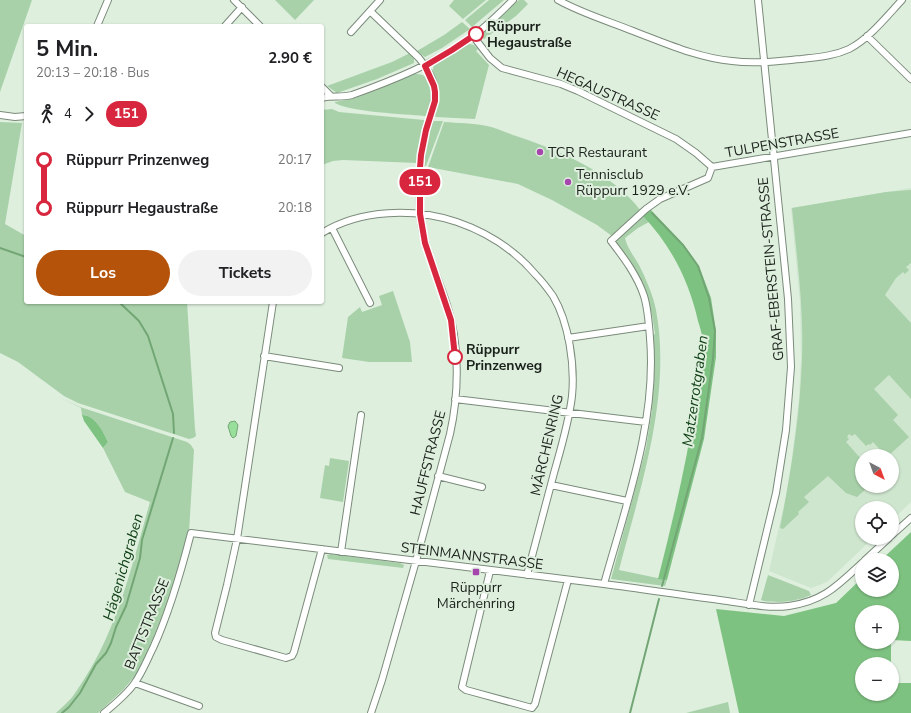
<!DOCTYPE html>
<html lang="de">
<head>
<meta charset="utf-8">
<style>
	:root { --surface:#fff; --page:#f2f2f2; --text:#202124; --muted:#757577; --accent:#b45309 }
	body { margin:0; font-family:"Nunito Sans",sans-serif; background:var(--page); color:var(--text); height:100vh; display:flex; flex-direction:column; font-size:15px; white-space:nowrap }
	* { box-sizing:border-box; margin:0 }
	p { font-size:13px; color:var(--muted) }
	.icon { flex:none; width:22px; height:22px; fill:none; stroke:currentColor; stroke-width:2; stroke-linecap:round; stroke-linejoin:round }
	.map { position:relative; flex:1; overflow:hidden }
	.drawer { position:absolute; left:24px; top:24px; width:300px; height:280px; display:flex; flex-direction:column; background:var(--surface); border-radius:4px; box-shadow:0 1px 3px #0004 }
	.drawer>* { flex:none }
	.badge { padding:0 8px; border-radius:13px; font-size:14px; line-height:26px }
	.needle { width:26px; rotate:139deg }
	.tools { position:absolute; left:855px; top:449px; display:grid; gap:8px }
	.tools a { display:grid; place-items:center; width:44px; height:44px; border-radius:50%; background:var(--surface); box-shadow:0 1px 3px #0004; font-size:20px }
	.map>.badge { position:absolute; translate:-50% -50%; box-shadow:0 0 0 2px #fff }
	.legs { display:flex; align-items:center; gap:6px; height:44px; padding:0 12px; font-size:13px }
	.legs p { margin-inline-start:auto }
	.head { display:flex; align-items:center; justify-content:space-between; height:68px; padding:0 12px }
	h1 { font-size:22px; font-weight:700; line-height:30px }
	.cta { display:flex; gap:8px; margin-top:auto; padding:8px 12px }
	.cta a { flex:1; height:46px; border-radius:24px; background:var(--accent); color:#fff; font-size:16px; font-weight:700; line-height:46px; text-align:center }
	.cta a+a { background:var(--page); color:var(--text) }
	ul { padding:0 12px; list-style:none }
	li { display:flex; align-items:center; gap:14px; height:48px; font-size:15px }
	li i { display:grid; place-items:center; width:6px; height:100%; margin:0 5px; background:currentColor }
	li i::after { content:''; width:10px; height:10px; margin:-5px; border:3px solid; border-radius:50%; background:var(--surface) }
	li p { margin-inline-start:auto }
	li:first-child i { background:linear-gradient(#0000 50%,currentColor 0) }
	li:last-child i { background:linear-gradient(currentColor 50%,#0000 0) }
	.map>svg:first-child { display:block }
	.built { fill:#cee5ce; fill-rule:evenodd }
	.green { fill:#a8d1a9 }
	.forest { fill:#7ec281 }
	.water { fill:#99df9c; stroke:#73a675 }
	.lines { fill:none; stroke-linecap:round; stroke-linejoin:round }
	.stream { stroke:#73a675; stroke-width:2 }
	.minor-casing { stroke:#7b8b7b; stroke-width:8 }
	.minor { stroke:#fff; stroke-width:6 }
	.line-1-casing { stroke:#fff; stroke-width:9 }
	.line-1 { stroke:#d7263d; stroke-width:6 }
	.stop-1-dot { fill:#fff; stroke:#d7263d; stroke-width:2 }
	.poi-dot { fill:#a645ac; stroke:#deefde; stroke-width:1.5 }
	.labels { text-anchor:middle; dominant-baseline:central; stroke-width:4; stroke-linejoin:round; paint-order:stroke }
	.stop-label { font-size:14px; font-weight:bold; fill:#1b211b; stroke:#deefde; text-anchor:start }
	.street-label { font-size:14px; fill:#1b211b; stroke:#deefde }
	.poi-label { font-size:14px; fill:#1b211b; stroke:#deefde; text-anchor:start }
	.water-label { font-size:15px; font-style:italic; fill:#134318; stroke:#deefde }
</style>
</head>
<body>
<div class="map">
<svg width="911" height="713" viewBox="0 0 911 713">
	<rect width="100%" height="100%" fill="#deefde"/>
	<path class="built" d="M911,188V502L892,520V508H862V538H873L827,582L811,588L769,571L786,496L792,458L799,399L801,358L800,302L791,208ZM862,456H892V486H862Z"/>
	<path class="green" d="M0,0H32L0,92Z
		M275,0H314L295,20Z
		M454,0H486L463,19L449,6Z
		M489,0H504L472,27L465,20Z
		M519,0H524L528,4L516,16L484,39L481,37V33Z
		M462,22L470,29L442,48L425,57L417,51L444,35Z
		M469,44L474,45L478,49L476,51L489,65L475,119L436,117L433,114C440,95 437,90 432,72L434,65L465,45Z
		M410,53L414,59V63L377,79L337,93L327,86L392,62Z
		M415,74C437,72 432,103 426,116H424C406,114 349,112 335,103V102L355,98Z
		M332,109L339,112L424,120L425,121L417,163L343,160L333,161L322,165V110Z
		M435,121H443L426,166H423L427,140L431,122Z
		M0,122L22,123L5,224L26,236V302H187L195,429L196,436L193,438L189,439L78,403L64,396L18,362L0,353Z
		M444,122C458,123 473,123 487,126C496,128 505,132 513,135C557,149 613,173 641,211L612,236L597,225L552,200L518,184L428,167Z
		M911,190V263L906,267L909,270L905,274L903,272L896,278L885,295L911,323V399L889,375L874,389L898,415L893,420L909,437L888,456H886L873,442L870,445L869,444L866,446L855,434L852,436L849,434L847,437L849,439L846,442L862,460V486H869L857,497L846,493L828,476L804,497L809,502L798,512L799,514L783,529L780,528C791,472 800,416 802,359C804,309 797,258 792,208L886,192Z
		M642,215L649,222L638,228L625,238C627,248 634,256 639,265C646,279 653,295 656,310C672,395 640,489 619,570L667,580L665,586L611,579L646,448L652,410H650L652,335L655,334L652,315L643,283H640L615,243V241Z
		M393,291L410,342L412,362H369L342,358L348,317L360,307L362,312L382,305L379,296Z
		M61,398L80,407L187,442L191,445L194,450L189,532L168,603L147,653L138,672L123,690L98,713H56C62,707 70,701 75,693C116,636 131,569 150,502L125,492L103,448L108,442C103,431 95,415 82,415L81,408Z
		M330,458L349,461L343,502L320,498L325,465L329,466Z
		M331,554L400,563L404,565L403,568L328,559L327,555Z
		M768,575L809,591L811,595C795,602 782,603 764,601L761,600Z
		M728,702L730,713H686Z"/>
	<path class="forest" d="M650,209L684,245L699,266L711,298L716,331V357L704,439L667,580L658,579C673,520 687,461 696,401C699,382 705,361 703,341C702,334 700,327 698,321C689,281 671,245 642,215Z
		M82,415C95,415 103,431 108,442L103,448L84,421Z
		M911,532V641L892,640V612H862V642H891V664H862V694H892V683H911V713H739L716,609L784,616L836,603L862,578V590H892V560H881Z"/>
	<path class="water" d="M235,421L238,425L236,436L233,438L231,436L228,426L230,422Z"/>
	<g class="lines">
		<path class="stream" d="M652,213L683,245L698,266L709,298L715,331L713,359L702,438L662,586
			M0,248L26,257
			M119,302L139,321L148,336L173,414L174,433
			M62,713L69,707L80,693L96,664L106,653L111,643L116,627L126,606L140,558L142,540L173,438
			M630,713L659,599"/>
		<defs>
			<path id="minor" d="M234,0L260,26
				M558,0C581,13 608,21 633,31C665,43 698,58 732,61C755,64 778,61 801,59C818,57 834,56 849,49C869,39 887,16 902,0
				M370,11L419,58C427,68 435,80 435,93C435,109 427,124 424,140C419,164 419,188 420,212C422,245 437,274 447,305C460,344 459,394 450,434L416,561L382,680L371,713
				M97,26L108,0
				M225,26L242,7
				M351,32L380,0
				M473,36L490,58L502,68L561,84L578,91L676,139L696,153L712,167
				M867,36L911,79
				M322,87L331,96
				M322,98C332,95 341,98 352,95C394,80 436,63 472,37C487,26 500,13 513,0
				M0,115L15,117L26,116
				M712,167L911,133
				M332,228L370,303
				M322,233C361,209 414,208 457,222C489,233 514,249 536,275C542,281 548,289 553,296C569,323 575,365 572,396C569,422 561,448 554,473C545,507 536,541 527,575
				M273,302L237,539L227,585L215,633L216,637L222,640L286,658L292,656L294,652L322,549
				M568,338L649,326
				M264,356L339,368
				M455,399L646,422
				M438,476L482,487
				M551,485L627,501
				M892,535L911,518
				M341,552L361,415
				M865,560L889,538
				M490,571L462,687L466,690L532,708L535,704L568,580
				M604,584C626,505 657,421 650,338C649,324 648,309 644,296C637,275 624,258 611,241L646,209L660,199L708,178L712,167
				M749,605L776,493L786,430L791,367L788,299L758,0
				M135,683L199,706
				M104,713C115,704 126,695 134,684C142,673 147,660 153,648C170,611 181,572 191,533C328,550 466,567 604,584C643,589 681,595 720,600C743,603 767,609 789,606C824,601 838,585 862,563"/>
		</defs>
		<use href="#minor" class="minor-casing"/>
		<use href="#minor" class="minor"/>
	</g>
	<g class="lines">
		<defs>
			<path id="line-1" d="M455,357L451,320L425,243L420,214V168L421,155L426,130L435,101V92L434,86L425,66L452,50L476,34"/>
		</defs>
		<use href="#line-1" class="line-1-casing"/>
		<use href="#line-1" class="line-1"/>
	</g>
	<g class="stop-1-dot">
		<circle cx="476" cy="34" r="7"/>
		<circle cx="455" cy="357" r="7"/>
	</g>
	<g class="poi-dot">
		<circle cx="540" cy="152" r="4"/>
		<circle cx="568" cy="182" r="4"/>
		<rect x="472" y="568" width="8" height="8" rx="2"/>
	</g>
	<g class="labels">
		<g class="stop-label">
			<text x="487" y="26">Rüppurr<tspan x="487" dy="16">Hegaustraße</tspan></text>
			<text x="466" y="349">Rüppurr<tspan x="466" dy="16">Prinzenweg</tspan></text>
		</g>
		<g class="street-label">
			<text transform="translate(608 94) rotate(24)">HEGAUSTRASSE</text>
			<text transform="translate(782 143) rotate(-10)">TULPENSTRASSE</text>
			<text transform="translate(771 269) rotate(-95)">GRAF-EBERSTEIN-STRASSE</text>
			<text transform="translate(547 445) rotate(-77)">MÄRCHENRING</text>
			<text transform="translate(428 463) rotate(-76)">HAUFFSTRASSE</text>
			<text transform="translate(472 556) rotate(7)">STEINMANNSTRASSE</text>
			<text transform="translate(147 624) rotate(-68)">BATTSTRASSE</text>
		</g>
		<g class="poi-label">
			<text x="548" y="152">TCR Restaurant</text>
			<text x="576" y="174">Tennisclub<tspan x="576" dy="16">Rüppurr 1929 e.V.</tspan></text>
			<text x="476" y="587" text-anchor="middle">Rüppurr<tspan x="476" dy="16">Märchenring</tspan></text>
		</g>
		<g class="water-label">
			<text transform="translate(695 391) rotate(-82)">Matzerrotgraben</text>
			<text transform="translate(123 567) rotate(-74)">Hägenichgraben</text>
		</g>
	</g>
</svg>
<div class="tools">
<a><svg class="needle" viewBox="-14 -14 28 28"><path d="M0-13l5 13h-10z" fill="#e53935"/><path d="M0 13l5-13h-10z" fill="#757577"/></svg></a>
<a><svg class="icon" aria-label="locate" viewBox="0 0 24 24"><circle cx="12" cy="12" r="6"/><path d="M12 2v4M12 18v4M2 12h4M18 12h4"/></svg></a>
<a><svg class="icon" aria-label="layers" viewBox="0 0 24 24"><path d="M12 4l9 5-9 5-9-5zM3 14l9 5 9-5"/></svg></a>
<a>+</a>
<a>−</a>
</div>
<b class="badge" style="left:420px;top:182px;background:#d7263d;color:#fff">151</b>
<section class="drawer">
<div class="head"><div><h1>5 Min.</h1><p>20:13 – 20:18 · Bus</p></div><b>2.90 €</b></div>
<div class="legs"><svg class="icon" aria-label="walk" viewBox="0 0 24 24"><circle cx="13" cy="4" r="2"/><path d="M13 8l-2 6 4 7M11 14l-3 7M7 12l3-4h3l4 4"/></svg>4<svg class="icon" aria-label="forward" viewBox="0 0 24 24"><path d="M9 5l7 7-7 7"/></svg><b class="badge" style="background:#d7263d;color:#fff">151</b></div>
<ul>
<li><i style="color:#d7263d"></i><b>Rüppurr Prinzenweg</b><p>20:17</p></li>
<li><i style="color:#d7263d"></i><b>Rüppurr Hegaustraße</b><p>20:18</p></li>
</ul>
<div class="cta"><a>Los</a><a>Tickets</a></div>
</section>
</div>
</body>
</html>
